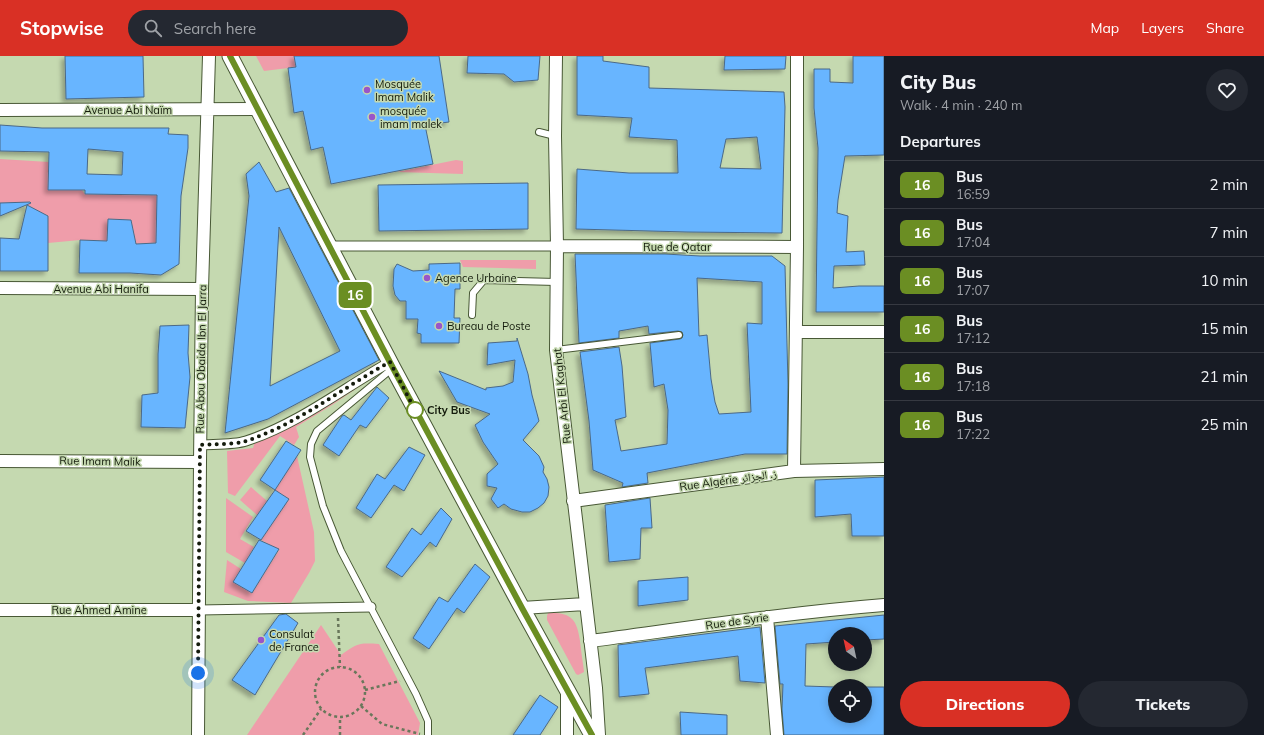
<!DOCTYPE html>
<html lang="en">
<head>
<meta charset="utf-8">
<style>
	:root { --surface:#171b24; --page:#242831; --text:#f1f3f6; --muted:#9ea1a6; --line:#363941; --accent:#d93025 }
	body { margin:0; font-family:Mulish,"Noto Naskh Arabic",sans-serif; background:var(--page); color:var(--text); height:100vh; display:flex; flex-direction:column; font-size:15px; white-space:nowrap }
	* { box-sizing:border-box; margin:0 }
	p { font-size:13px; color:var(--muted) }
	.icon { flex:none; width:22px; height:22px; fill:none; stroke:currentColor; stroke-width:2; stroke-linecap:round; stroke-linejoin:round }
	.map { position:relative; flex:1; overflow:hidden }
	.drawer { display:flex; flex-direction:column; background:var(--surface); width:380px }
	.drawer>* { flex:none }
	.badge { padding:0 8px; border-radius:6px; font-size:14px; line-height:26px }
	.needle { width:26px; rotate:327deg }
	.controls { position:absolute; left:828px; top:571px; display:grid; gap:8px }
	.controls a { display:grid; place-items:center; width:44px; height:44px; border-radius:50%; background:var(--surface); box-shadow:0 2px 10px #0003; font-size:20px }
	.you { position:absolute; width:20px; height:20px; margin:-10px; border:3px solid #fff; border-radius:50%; background:#1a73e8; box-shadow:0 0 0 6px #1a73e833 }
	.map>.badge { position:absolute; translate:-50% -50%; box-shadow:0 0 0 2px #fff }
	h2 { padding:0 16px; font-size:15px; line-height:36px }
	.round { display:grid; place-items:center; flex:none; width:42px; height:42px; border-radius:21px; background:var(--page) }
	.head { display:flex; align-items:center; justify-content:space-between; height:68px; padding:0 16px }
	h1 { font-size:19px; font-weight:800; line-height:30px }
	.cta { display:flex; gap:8px; margin-top:auto; padding:8px 16px }
	.cta a { flex:1; height:46px; border-radius:24px; background:var(--accent); color:#fff; font-size:16px; font-weight:800; line-height:46px; text-align:center }
	.cta a+a { background:var(--page); color:var(--text) }
	ul { padding:0; list-style:none }
	li { display:flex; align-items:center; gap:12px; height:48px; padding:0 16px; border-top:1px solid var(--line) }
	li div { flex:1 }
	li b { display:block; font-size:15px }
	li em { font-style:normal }
	li .badge { min-width:44px; font-weight:700; text-align:center }
	header { display:flex; align-items:center; gap:24px; box-sizing:border-box; height:56px; padding:0 20px; background:var(--accent); color:#fff }
	header strong { font-size:19px }
	nav { display:flex; gap:22px; margin-inline-start:auto; font-size:14px }
	.search { width:280px; height:36px; background:var(--page); display:flex; align-items:center; gap:10px; box-sizing:border-box; padding:0 14px; border-radius:22px; color:var(--muted); font-size:15px }
	main { display:flex; flex:1; min-height:0 }
	.map>svg:first-child { display:block }
	.green { fill:#ef9daa }
	.building { fill:#67b5ff; stroke:#4b6987; fill-rule:evenodd; filter:url(#shadow) }
	.lines { fill:none; stroke-linecap:round; stroke-linejoin:round }
	.service-casing { stroke:#485835; stroke-width:8 }
	.pedestrian-casing { stroke:#485835; stroke-width:11 }
	.minor-casing { stroke:#485835; stroke-width:14 }
	.tertiary-casing { stroke:#485835; stroke-width:17 }
	.path { stroke:#69775b; stroke-width:2.5; stroke-dasharray:3 3; stroke-linecap:butt }
	.service { stroke:#fff; stroke-width:6 }
	.pedestrian { stroke:#fff; stroke-width:9 }
	.minor { stroke:#fff; stroke-width:12 }
	.tertiary { stroke:#fff; stroke-width:15 }
	.line-casing { stroke:#fff; stroke-width:9 }
	.line { stroke:#6b8e23; stroke-width:6 }
	.walk { stroke:#141b0c; stroke-width:4; stroke-dasharray:0 7.2 }
	.poi-dot { fill:#9954c9; stroke:#c5d9b0; stroke-width:1.5 }
	.stop-dot { fill:#fff; stroke:#6b8e23; stroke-width:2 }
	.labels { text-anchor:middle; dominant-baseline:central; stroke-width:3; stroke-linejoin:round; paint-order:stroke }
	.poi-label { font-size:11px; fill:#141b0c; stroke:#c5d9b0; text-anchor:start }
	.street-label { font-size:11px; fill:#141b0c; stroke:#c5d9b0 }
	.stop-label { font-size:11px; font-weight:bold; fill:#141b0c; stroke:#c5d9b0; text-anchor:start }
</style>
</head>
<body>
<header>
<strong>Stopwise</strong>
<div class="search"><svg class="icon" aria-label="search" viewBox="0 0 24 24"><circle cx="10" cy="10" r="6"/><path d="M15 15l6 6"/></svg>Search here</div>
<nav><a>Map</a><a>Layers</a><a>Share</a></nav>
</header>
<main>
<div class="map">
<svg width="884" height="679" viewBox="0 0 884 679">
	<defs>
		<filter id="shadow"><feDropShadow dx="-3.5" dy="3.5" stdDeviation="2" flood-color="#0004"/></filter>
	</defs>
	<rect width="100%" height="100%" fill="#c5d9b0"/>
	<path class="green" d="M256,0H294L296,11L264,15Z
		M0,103L49,106L75,126L85,138L157,139L167,186L136,188L131,164L108,163L107,185L80,184L48,187V160L27,149L0,147Z
		M456,104L463,105V118L397,116Z
		M460,204H536V213L463,211Z
		M381,316L332,349L296,371L299,381L294,389L280,380L235,440L228,437L227,395L253,392L256,382Z
		M297,400L314,476L315,505L309,517L291,547L248,545L224,536L227,504L241,513L234,526L252,537L279,494L261,484L289,443L275,434Z
		M251,431L267,445L257,459L240,444Z
		M226,442L253,461L240,483L254,491L245,507L226,496Z
		M548,557C571,556 577,563 580,585C581,596 583,606 584,616L578,619L576,618L547,564V560Z
		M321,569L341,599C358,587 358,587 379,588L420,667L418,679H247Z"/>
	<path class="building" d="M65,0H143L144,41L66,43Z
		M294,0H439L449,66L425,69L433,108L331,128L323,91L311,94L303,55L294,57L288,12L296,11Z
		M468,0H540L538,24L514,26L504,18L467,17Z
		M577,0H603V5L649,11V32L784,36L785,51L782,177L687,176L576,173L577,113L629,117H678L677,84L629,81L632,62L577,59ZM757,81L761,113L720,112L726,83Z
		M725,0H786L785,13L724,14Z
		M853,0H884V99L845,100L838,144L837,157L848,160L846,196L864,195L865,209L834,210L833,232L859,230H884V256H816L818,92L814,52V13H830V26L853,27Z
		M0,69L42,72H169L168,78L188,79V92L181,140L179,208L161,219L130,217H79L80,184L107,185L108,163L131,164L136,188L156,187L157,139L85,138V134H48L49,96L0,95ZM88,93L123,96L122,119L87,118Z
		M259,106L276,136L289,132L379,304L268,363L225,377L249,140L246,118ZM279,171L340,295L270,330Z
		M528,127V173L379,175L378,129Z
		M30,146L31,147L0,160V147Z
		M27,149L48,160V215H0V182L19,183Z
		M575,198H665L700,200H772L785,210L788,328L787,398H745L647,417L648,427L622,431L623,427L593,414L589,365L580,296L619,291L622,310L626,361L615,364L621,395L667,388L668,354L664,328L654,331L650,287L680,283L682,282L683,279L682,276L678,275L649,278L648,270L619,275V282L579,287ZM697,222L762,226V268L747,267L751,356L719,358L715,346L711,323L707,279L699,280Z
		M460,207V233H455L454,262H460L459,287H421V278L417,277L418,263H406V245H400L395,239L393,230L394,213L397,208L413,215L429,214V208Z
		M189,269L188,297L190,321L185,372L141,371L142,339L158,337V298L160,270Z
		M517,282L528,318L532,339L539,365L523,384L539,400L544,411L543,416L547,423L549,431L548,440L544,447L538,452L530,456H522L511,453L504,448L498,452L491,443L497,432L487,430V418L498,408L483,386L475,369L490,358L457,346L439,315L486,334V332L503,330L513,326L515,304L487,309L488,287L517,285Z
		M377,331L389,342L366,372L360,369L339,400L323,389L342,360L344,359L351,364Z
		M286,385L301,394L275,434L260,424Z
		M409,391L425,399L404,435L394,429L371,462L356,452L377,418L385,423Z
		M884,421V480H852L851,458L815,461V424Z
		M275,434L289,443L261,484L246,475Z
		M650,442L652,472H641L640,503L609,506L605,449Z
		M441,452L452,463L436,491L430,486L402,521L386,511L412,472L421,479Z
		M259,484L279,493L252,537L233,526Z
		M475,508L490,521L464,557L457,552L429,593L413,582L439,541L448,546Z
		M688,521V544L638,550V525Z
		M286,558L298,567L255,639L232,624L279,559Z
		M884,559V583L865,584V578H835V586L806,588L805,630L835,631V660H865V631H884V679H784L782,653L783,628H780L775,570Z
		M760,571L765,627L740,625L738,600L645,612L649,638L619,641L618,589Z
		M540,639L558,651L540,679H513Z
		M680,656L727,659V679H681Z"/>
	<g class="lines">
		<defs>
			<path id="service" d="M539,76L555,80
				M472,259L473,237L484,224L556,226
				M556,294L679,279
				M393,312L317,375L311,388L310,401L323,450L341,495L416,638L428,665V679"/>
			<path id="pedestrian" d="M330,190H557
				M200,389C213,388 234,389 246,385C298,368 342,333 390,306
				M199,554L371,551"/>
			<path id="minor" d="M556,0L555,80L557,190L556,294L596,632L599,679
				M0,54L257,53
				M557,190L797,191
				M0,232L202,233
				M796,276H884
				M0,405L200,406
				M794,415L797,191V0
				M573,445L794,415L884,413
				M522,552L585,548
				M0,554H199
				M767,561L777,679
				M590,585C688,572 785,557 884,549
				M198,679L200,406L202,233L209,0
				M567,679V634"/>
			<path id="tertiary" d="M230,0L393,312L522,552L592,679"/>
		</defs>
		<use href="#service" class="service-casing"/>
		<use href="#pedestrian" class="pedestrian-casing"/>
		<use href="#minor" class="minor-casing"/>
		<use href="#tertiary" class="tertiary-casing"/>
		<path class="path" d="M338,562L340,611
			M315 636a25 25 0 1 1 50 0a25 25 0 1 1-50 0Z
			M365,634L400,625
			M361,650L382,668L420,678
			M303,679L321,653
			M340,679V661"/>
		<use href="#service" class="service"/>
		<use href="#pedestrian" class="pedestrian"/>
		<use href="#minor" class="minor"/>
		<use href="#tertiary" class="tertiary"/>
	</g>
	<g class="lines">
		<defs>
			<path id="line" d="M230,0L393,312L522,552L592,679"/>
		</defs>
		<use href="#line" class="line-casing"/>
		<use href="#line" class="line"/>
		<path class="walk" d="M198,617L200,389C213,388 234,389 246,385C298,368 342,332 390,306L415,354"/>
	</g>
	<g class="poi-dot">
		<circle cx="367" cy="34" r="4"/>
		<circle cx="372" cy="61" r="4"/>
		<circle cx="427" cy="222" r="4"/>
		<circle cx="439" cy="270" r="4"/>
		<circle cx="261" cy="584" r="4"/>
	</g>
	<circle class="stop-dot" cx="415" cy="354" r="8"/>
	<g class="labels">
		<g class="poi-label">
			<text x="375" y="28">Mosquée<tspan x="375" dy="13">Imam Malik</tspan></text>
			<text x="380" y="55">mosquée<tspan x="380" dy="13">imam malek</tspan></text>
			<text x="435" y="222">Agence Urbaine</text>
			<text x="447" y="270">Bureau de Poste</text>
			<text x="269" y="578">Consulat<tspan x="269" dy="13">de France</tspan></text>
		</g>
		<g class="street-label">
			<text x="128" y="54">Avenue Abi Naïm</text>
			<text x="677" y="191">Rue de Qatar</text>
			<text x="101" y="233">Avenue Abi Hanifa</text>
			<text transform="translate(201 303) rotate(-89)">Rue Abou Obaida Ibn El Jarra</text>
			<text transform="translate(562 340) rotate(-96)">Rue Arbi El Kaghat</text>
			<text transform="translate(100 405) rotate(1)">Rue Imam Malik</text>
			<text transform="translate(728 424) rotate(-8)">Rue Algérie ز. الجزائر</text>
			<text x="99" y="554">Rue Ahmed Amine</text>
			<text transform="translate(737 565) rotate(-8)">Rue de Syrie</text>
		</g>
		<g class="stop-label">
			<text x="427" y="354">City Bus</text>
		</g>
	</g>
</svg>
<div class="controls">
<a><svg class="needle" viewBox="-14 -14 28 28"><path d="M0-13l5 13h-10z" fill="#e53935"/><path d="M0 13l5-13h-10z" fill="#9ea1a6"/></svg></a>
<a><svg class="icon" aria-label="locate" viewBox="0 0 24 24"><circle cx="12" cy="12" r="6"/><path d="M12 2v4M12 18v4M2 12h4M18 12h4"/></svg></a>
</div>
<div class="you" style="left:198px;top:617px"></div>
<b class="badge" style="left:355px;top:239px;background:#6b8e23;color:#fff">16</b>
</div>
<section class="drawer">
<div class="head"><div><h1>City Bus</h1><p>Walk · 4 min · 240 m</p></div><a class="round"><svg class="icon" aria-label="heart" viewBox="0 0 24 24"><path d="M12 20l-8-8c-3-5 5-10 8-4 3-6 11-1 8 4z"/></svg></a></div>
<h2>Departures</h2>
<ul>
<li><span class="badge" style="background:#6b8e23;color:#fff">16</span><div><b>Bus</b><p>16:59</p></div><em>2 min</em></li>
<li><span class="badge" style="background:#6b8e23;color:#fff">16</span><div><b>Bus</b><p>17:04</p></div><em>7 min</em></li>
<li><span class="badge" style="background:#6b8e23;color:#fff">16</span><div><b>Bus</b><p>17:07</p></div><em>10 min</em></li>
<li><span class="badge" style="background:#6b8e23;color:#fff">16</span><div><b>Bus</b><p>17:12</p></div><em>15 min</em></li>
<li><span class="badge" style="background:#6b8e23;color:#fff">16</span><div><b>Bus</b><p>17:18</p></div><em>21 min</em></li>
<li><span class="badge" style="background:#6b8e23;color:#fff">16</span><div><b>Bus</b><p>17:22</p></div><em>25 min</em></li>
</ul>
<div class="cta"><a>Directions</a><a>Tickets</a></div>
</section>
</main>
</body>
</html>
